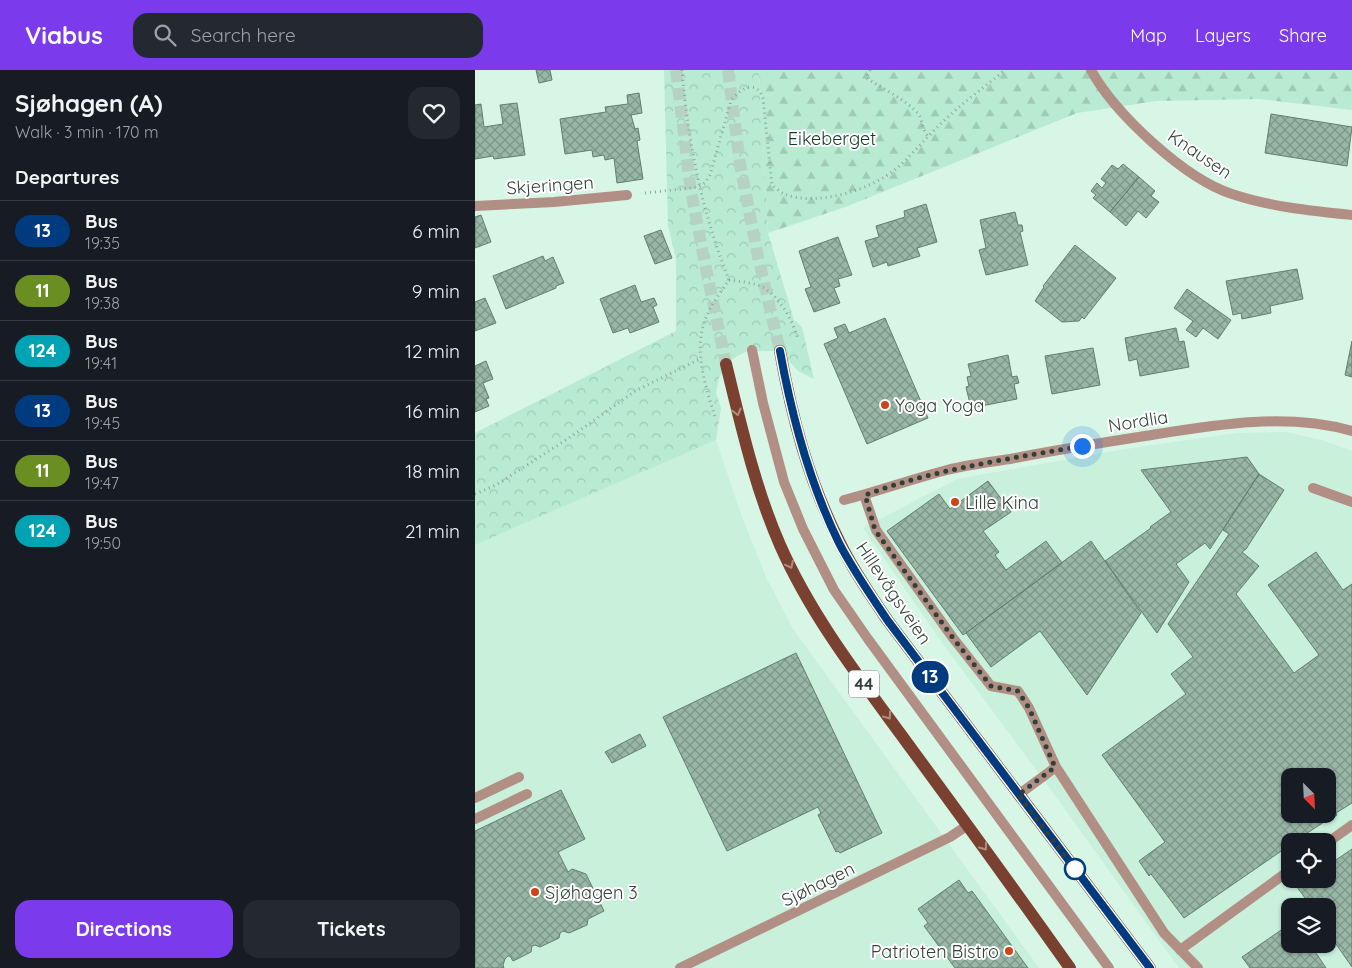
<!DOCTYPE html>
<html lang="en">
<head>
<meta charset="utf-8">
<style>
	:root { --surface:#171b24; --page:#242831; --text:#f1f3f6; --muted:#9ea1a6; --line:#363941; --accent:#7c3aed }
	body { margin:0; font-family:Quicksand,sans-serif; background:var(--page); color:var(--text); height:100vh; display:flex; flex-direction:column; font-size:19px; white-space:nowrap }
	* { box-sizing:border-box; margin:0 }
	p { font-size:16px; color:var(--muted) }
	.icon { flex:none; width:28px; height:28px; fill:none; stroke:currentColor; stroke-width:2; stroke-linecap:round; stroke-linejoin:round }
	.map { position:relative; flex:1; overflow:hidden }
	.sheet { display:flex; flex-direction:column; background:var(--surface); width:475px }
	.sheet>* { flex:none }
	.badge { padding:0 10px; border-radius:16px; font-size:18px; line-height:32px }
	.needle { width:32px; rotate:156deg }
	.fabs { position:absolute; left:806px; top:698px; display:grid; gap:10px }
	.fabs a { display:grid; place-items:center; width:55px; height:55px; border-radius:10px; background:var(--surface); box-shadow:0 1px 4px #0004; font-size:25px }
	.you { position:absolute; width:25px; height:25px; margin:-12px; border:4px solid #fff; border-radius:50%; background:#1a73e8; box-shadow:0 0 0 8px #1a73e833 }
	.map>.badge { position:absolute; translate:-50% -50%; box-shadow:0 0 0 2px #fff }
	h2 { padding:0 15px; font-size:19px; line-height:45px }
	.round { display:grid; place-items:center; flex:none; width:52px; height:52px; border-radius:15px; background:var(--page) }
	.headline { display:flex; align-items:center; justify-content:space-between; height:85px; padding:0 15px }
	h1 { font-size:24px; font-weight:700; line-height:38px }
	.action { display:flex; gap:10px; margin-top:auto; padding:10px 15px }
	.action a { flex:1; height:58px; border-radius:15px; background:var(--accent); color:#fff; font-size:20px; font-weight:700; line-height:58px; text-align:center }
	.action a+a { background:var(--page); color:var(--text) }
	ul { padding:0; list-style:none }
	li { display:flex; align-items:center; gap:15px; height:60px; padding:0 15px; border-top:1px solid var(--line) }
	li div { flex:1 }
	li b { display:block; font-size:19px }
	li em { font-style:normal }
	li .badge { min-width:55px; font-weight:700; text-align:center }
	header { display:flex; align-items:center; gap:30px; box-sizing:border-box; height:70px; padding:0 25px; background:var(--accent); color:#fff }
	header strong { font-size:24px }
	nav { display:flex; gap:28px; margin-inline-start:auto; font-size:18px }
	.search { width:350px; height:45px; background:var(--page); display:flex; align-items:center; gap:12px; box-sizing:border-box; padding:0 18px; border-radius:15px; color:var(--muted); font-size:19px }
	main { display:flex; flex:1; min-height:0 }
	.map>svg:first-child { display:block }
	.built { fill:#c8f0db; fill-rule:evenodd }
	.forest { fill:url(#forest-firs) }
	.park { fill:url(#park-crowns) }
	.building { fill:url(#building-cross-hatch); stroke:#627f70; fill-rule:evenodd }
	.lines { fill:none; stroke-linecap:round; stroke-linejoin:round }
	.primary-tunnel { stroke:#b6d2c3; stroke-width:12; stroke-dasharray:12 6; stroke-linecap:butt }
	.path { stroke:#90a79b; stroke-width:3; stroke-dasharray:1 4; stroke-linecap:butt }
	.lane { stroke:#b28f85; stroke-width:10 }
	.street { stroke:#b28f85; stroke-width:10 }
	.primary { stroke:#7b4130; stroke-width:12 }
	.oneway { stroke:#b08d83 }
	.line-casing { stroke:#fff; stroke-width:11 }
	.line { stroke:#003b80; stroke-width:8 }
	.walk { stroke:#334039; stroke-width:5; stroke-dasharray:0 9 }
	.poi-dot { fill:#cc4417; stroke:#fff; stroke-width:2 }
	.stop-dot { fill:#fff; stroke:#003b80; stroke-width:2.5 }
	.labels { text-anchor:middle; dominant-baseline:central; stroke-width:4; stroke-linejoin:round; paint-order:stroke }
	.shield { fill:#fff; stroke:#707974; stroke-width:1 }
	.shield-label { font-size:16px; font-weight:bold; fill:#334039 }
	.park-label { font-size:18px; fill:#123828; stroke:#fff }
	.street-label { font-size:18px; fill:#334039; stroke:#fff }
	.poi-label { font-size:18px; fill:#334039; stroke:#fff; text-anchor:start }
</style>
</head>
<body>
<header>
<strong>Viabus</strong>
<div class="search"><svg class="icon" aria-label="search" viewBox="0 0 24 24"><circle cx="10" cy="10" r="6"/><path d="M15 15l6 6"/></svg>Search here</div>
<nav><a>Map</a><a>Layers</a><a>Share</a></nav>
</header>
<main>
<section class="sheet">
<div class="headline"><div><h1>Sjøhagen (A)</h1><p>Walk · 3 min · 170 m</p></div><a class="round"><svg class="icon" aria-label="heart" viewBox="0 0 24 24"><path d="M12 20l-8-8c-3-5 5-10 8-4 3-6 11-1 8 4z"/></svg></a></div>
<h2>Departures</h2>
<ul>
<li><span class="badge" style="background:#003b80;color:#fff">13</span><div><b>Bus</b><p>19:35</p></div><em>6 min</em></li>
<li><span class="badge" style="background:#6b8e23;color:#fff">11</span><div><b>Bus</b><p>19:38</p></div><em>9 min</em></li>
<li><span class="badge" style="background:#00a3b4;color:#fff">124</span><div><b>Bus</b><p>19:41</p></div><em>12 min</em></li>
<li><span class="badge" style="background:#003b80;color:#fff">13</span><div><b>Bus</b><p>19:45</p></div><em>16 min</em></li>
<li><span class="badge" style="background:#6b8e23;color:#fff">11</span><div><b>Bus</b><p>19:47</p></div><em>18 min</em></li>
<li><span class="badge" style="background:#00a3b4;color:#fff">124</span><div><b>Bus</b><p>19:50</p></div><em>21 min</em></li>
</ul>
<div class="action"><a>Directions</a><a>Tickets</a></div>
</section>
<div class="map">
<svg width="877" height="898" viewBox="0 0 877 898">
	<defs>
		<pattern id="forest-firs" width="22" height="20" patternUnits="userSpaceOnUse" patternTransform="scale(1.25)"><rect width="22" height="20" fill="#b8ebd1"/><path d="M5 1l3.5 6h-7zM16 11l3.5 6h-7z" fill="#9fcbb4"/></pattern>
		<pattern id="park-crowns" width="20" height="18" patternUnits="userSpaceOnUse" patternTransform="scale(1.25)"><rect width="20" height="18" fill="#b8ebd1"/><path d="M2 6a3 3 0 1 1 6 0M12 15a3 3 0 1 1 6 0" fill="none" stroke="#9fcbb4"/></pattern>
		<pattern id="building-cross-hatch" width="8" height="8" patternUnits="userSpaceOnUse" patternTransform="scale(1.25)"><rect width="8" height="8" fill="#99b7a7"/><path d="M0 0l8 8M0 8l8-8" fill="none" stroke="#7d9689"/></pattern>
	</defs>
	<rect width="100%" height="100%" fill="#d7f6e6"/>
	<path class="built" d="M810,362L847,370L877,381V898H704L579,724L468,574L388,458L482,409L644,380L762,363ZM815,706H852V744H815ZM815,771H852V809H815ZM815,836H852V874H815Z
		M241,370L267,447L291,507L318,559L564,898H0V475Z"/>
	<path class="forest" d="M284,0H877V40L784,29L681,31L602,43L373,136L293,163Z"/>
	<path class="park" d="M189,0H284L293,163L319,250L327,257L339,309L323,301L305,281H273L262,286L251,294L244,308L241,323L246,338L241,370L0,475V363L201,261V189L193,156Z"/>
	<path class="building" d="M61,0H75L77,10L64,13Z
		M164,23L167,43L156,45L160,59L163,58L165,70L162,71L168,109L142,113L139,88L130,90L129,85L118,87L117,80L90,84L85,49L131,42L130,37L153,34L152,25Z
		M42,33L50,85L19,89L18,86L0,89V35L6,34L9,57L28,54L25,35Z
		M796,44L877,57L872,96L790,83Z
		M648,94L664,107L635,142L618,128L621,125L616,121L622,113L627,118L631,113L626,109L637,95L643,99Z
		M664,107L680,121L676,126L684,132L671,148L663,141L651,156L635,142Z
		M451,134L462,172L442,178L445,186L413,196L412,192L398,197L390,171L404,167L401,156L430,147L429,141Z
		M540,142L543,155H547L548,161L545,162L553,195L511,205L504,180L511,178L505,150Z
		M6,145L16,172L0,178V147Z
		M186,160L197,188L180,194L169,166Z
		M363,167L377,205L363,209L365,216L359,218L365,233L339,242L330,219L336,217L324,181Z
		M600,175L641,208L609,249L607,247L604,251L587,252L560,231L569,217L568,216Z
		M68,186L70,191L78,187L89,213L81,216V218L31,239L18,206Z
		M822,199L828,229L795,236L796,243L767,249L766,243L758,245L751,211Z
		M160,215L166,232L179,228L182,235L178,237L184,252L155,263L153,258L138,263L125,229Z
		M712,219L756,250L743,269L728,258L721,267L711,260L718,251L699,238Z
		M10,228L21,253L0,261V232Z
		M410,248L453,348L392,374L349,274L363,268L359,258L370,254L374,263Z
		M701,258L704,272L709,271L714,297L665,306L662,289L654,291L650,268Z
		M877,271V307L870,305Z
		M618,278L625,315L577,324L570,286Z
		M533,285L537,307L542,306L544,313L539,314L542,329L496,338L491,317L494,316L492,307L496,306L493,294Z
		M11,291L18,309L8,313L14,328L11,329L14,336L0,342V296Z
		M772,387L784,404L735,479L730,473L701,494L714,512L682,563L630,491L676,458L675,457L696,442L666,400Z
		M784,404L809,420L771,479L767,482L784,496L761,524L819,603L844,585L793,515L841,482L868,520L877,514V733L861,743L862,745L849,752L820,771H815V775L709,848L676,804L674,806L664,791L690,772L627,685L711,624L696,604L718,587L693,554L754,464L748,460ZM815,706H852V744H815Z
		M513,411L536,442L508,461L524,482L520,485L531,500L571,471L587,493L488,565L412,461L464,424L475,439Z
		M616,471L666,543L612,625L565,561L516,597L491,563Z
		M321,583L407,763L365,783L363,781L361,782L343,745L346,743L343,737L252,781L188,647Z
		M165,664L171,676L137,693L130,682Z
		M86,720L110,769L83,782L93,802L97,799L111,804L129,841L113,849L112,855L94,863L88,861L85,863L84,868L65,877L60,875L57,876L56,882L38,891L35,886H33L30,889L28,895L29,898H0V761Z
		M877,779V897L852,861V836H836L822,817L834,809H852V796Z
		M484,810L493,823L497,821L553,898H480L449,856L453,853L443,839Z
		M815,854V874H835L851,898H775L767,887Z"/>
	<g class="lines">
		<path class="primary-tunnel" d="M201,0L216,121L230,194L251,294
			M253,0L265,94L283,187L305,281"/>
		<path class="path" d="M207,0C213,72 227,143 254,210C245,223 234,237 229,253C219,283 231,318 240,347
			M395,0L391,8C405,17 435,32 444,45C448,52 447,60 453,66
			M170,123L224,117L230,113L235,105L256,31C265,18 281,9 288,28L297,115C301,118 305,122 309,124C342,137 396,120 422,98C440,82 455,63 473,47C491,30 511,16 530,0
			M254,210C266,212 282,212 292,220C307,231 318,252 323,269
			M0,424L21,415L94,368L160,321L227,288"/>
		<path class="lane" d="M277,280L288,333L309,412L328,459L359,520L393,569L634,898
			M838,418L877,432
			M389,425L401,460L478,568L516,616L543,621L554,638L581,697L689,863L723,898
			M543,725L581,697
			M0,728L44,707
			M0,749L52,724
			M852,773L877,755
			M705,880L815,800"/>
		<path class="street" d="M616,0C639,43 710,109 757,124C796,137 837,141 877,145
			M0,136L79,132L152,125
			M369,430C404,421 437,409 472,400C492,395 514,392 535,389C580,380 625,373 670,366C738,355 809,342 877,361
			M205,898L475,767L493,755"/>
		<path class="primary" d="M305,281C317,348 334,412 365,473C378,500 396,526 413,551L675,898
			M251,294C266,355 280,418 305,475C338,550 390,615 438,681C491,753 543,825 595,898"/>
	</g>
	<defs><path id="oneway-chevron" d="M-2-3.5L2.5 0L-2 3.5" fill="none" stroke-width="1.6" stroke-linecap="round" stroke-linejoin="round" transform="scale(1.25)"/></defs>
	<g class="oneway">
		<use href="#oneway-chevron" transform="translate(262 342) rotate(76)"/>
		<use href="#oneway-chevron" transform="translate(315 495) rotate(64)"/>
		<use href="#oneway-chevron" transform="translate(413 646) rotate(54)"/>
		<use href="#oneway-chevron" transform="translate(509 777) rotate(54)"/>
	</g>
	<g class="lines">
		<defs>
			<path id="line" d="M305,281C317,348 334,412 364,473C378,500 396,526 413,551L675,898"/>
		</defs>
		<use href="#line" class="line-casing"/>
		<use href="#line" class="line"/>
		<path class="walk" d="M600,799L543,725L580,697L554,638L543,621L516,616L478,568L400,460L390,425C460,399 534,389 607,376"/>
	</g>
	<g class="poi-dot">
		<circle cx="410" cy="335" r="5"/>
		<circle cx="480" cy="432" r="5"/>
		<circle cx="60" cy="822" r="5"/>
		<circle cx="534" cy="881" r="5"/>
	</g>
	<circle class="stop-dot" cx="600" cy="799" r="10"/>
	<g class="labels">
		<rect class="shield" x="374" y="600.5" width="30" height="27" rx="4"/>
		<g class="shield-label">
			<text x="389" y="614">44</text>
		</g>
		<g class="park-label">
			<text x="357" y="68">Eikeberget</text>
		</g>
		<g class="street-label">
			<text transform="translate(725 84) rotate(34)">Knausen</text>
			<text transform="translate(75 115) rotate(-4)">Skjeringen</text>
			<text transform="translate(663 351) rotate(-9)">Nordlia</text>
			<text transform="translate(419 523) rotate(56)">Hillevågsveien</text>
			<text transform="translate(343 814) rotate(-26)">Sjøhagen</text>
		</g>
		<g class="poi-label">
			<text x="420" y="335">Yoga Yoga</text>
			<text x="490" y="432">Lille Kina</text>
			<text x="70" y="822">Sjøhagen 3</text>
			<text x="524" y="881" text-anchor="end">Patrioten Bistro</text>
		</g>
	</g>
</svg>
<div class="fabs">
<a><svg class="needle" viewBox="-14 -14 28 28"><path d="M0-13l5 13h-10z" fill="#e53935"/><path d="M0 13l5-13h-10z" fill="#9ea1a6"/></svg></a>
<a><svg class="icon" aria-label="locate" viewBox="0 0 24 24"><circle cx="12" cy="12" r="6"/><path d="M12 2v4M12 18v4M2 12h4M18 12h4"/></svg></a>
<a><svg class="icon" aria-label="layers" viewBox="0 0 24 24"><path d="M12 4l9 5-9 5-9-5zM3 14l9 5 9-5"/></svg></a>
</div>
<div class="you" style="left:607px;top:376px"></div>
<b class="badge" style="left:455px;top:607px;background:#003b80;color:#fff">13</b>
</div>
</main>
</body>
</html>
